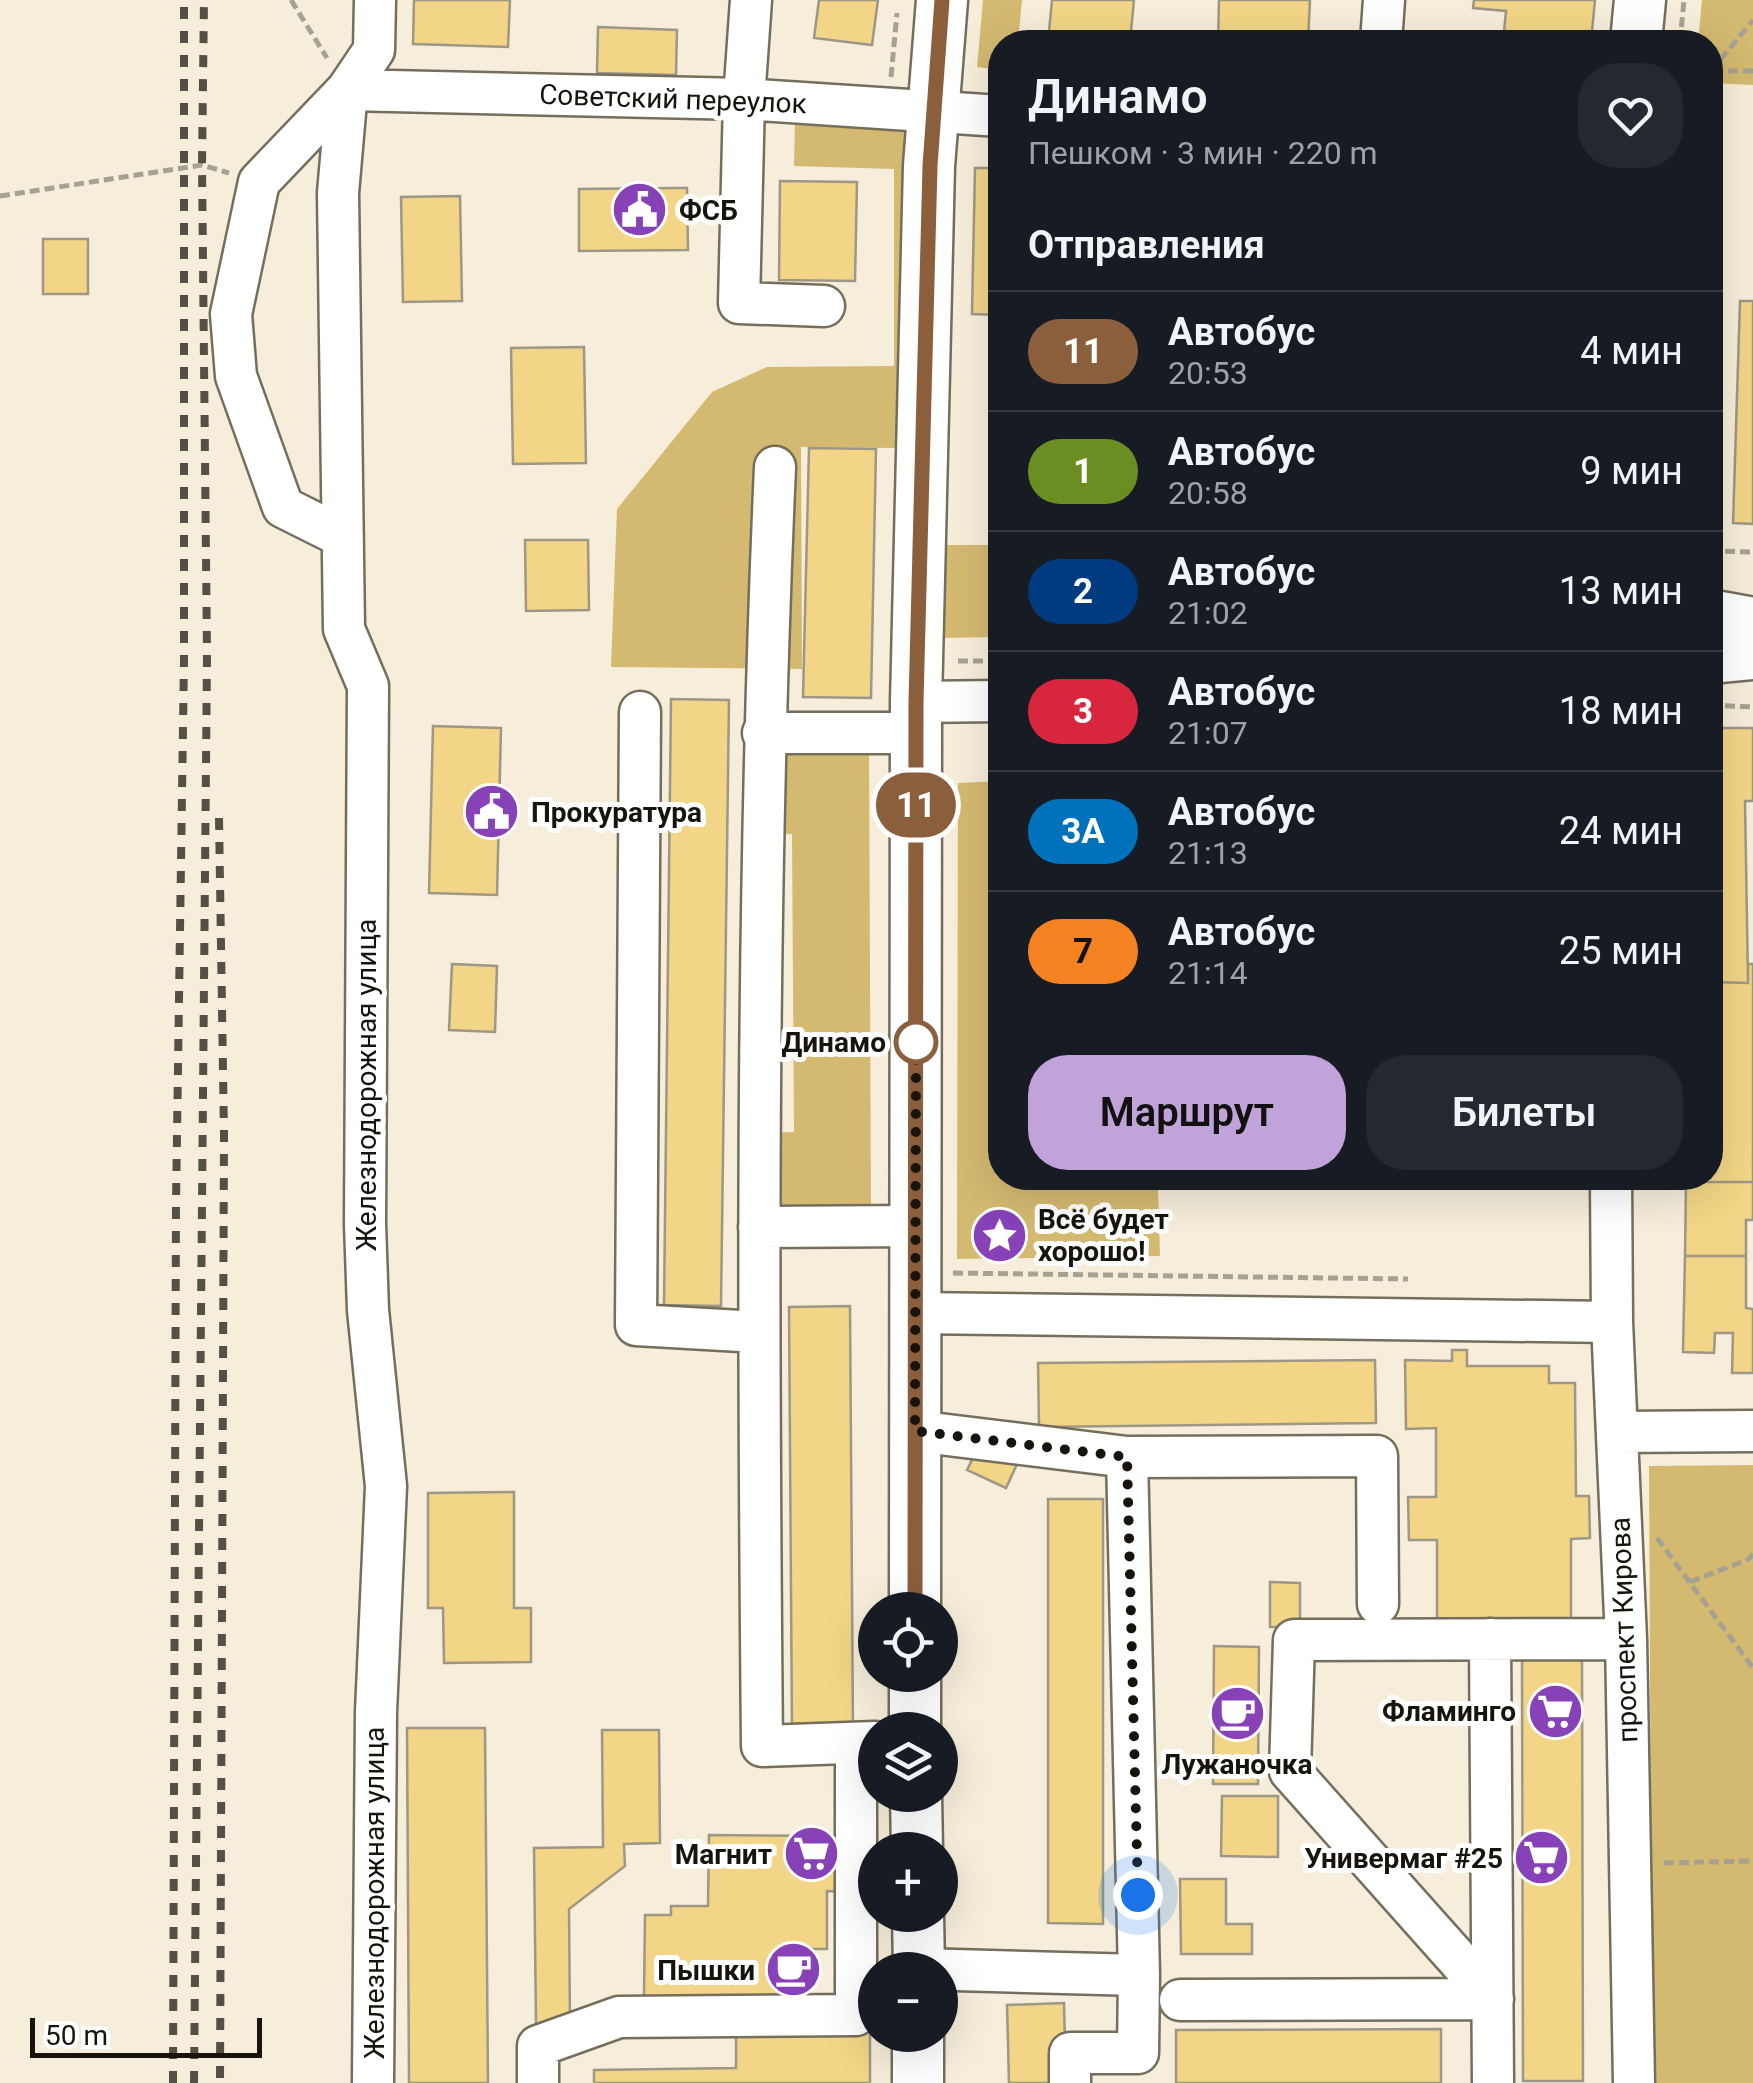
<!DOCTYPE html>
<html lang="ru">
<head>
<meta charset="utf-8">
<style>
	:root { --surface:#171b24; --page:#242831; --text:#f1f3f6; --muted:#9ea1a6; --line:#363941; --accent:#c1a3d9 }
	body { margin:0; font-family:Roboto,sans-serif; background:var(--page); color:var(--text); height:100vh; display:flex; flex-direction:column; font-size:38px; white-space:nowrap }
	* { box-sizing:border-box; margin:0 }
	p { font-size:32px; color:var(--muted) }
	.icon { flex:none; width:55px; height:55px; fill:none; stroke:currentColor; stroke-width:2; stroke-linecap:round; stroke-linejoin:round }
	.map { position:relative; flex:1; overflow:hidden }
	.side { position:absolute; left:988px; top:30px; width:735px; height:1160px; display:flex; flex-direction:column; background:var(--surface); border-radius:40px; box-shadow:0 10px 40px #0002 }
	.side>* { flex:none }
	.badge { padding:0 20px; border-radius:32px; font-size:35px; line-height:65px }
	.tools { position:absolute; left:858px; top:1592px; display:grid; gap:20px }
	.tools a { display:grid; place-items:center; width:100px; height:100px; border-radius:50%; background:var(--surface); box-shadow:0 10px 40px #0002; font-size:50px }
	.scale { position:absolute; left:30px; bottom:25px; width:232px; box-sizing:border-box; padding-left:10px; border:5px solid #17140d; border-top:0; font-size:28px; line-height:35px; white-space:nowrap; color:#17140d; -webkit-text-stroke:8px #fff; paint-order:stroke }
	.you { position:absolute; width:50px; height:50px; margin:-25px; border:8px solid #fff; border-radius:50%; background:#1a73e8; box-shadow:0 0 0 15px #1a73e833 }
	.map>.badge { position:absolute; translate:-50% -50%; box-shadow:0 0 0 5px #fff }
	h2 { padding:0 40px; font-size:38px; line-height:90px }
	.round { display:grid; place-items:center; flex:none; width:105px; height:105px; border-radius:40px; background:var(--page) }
	.summary { display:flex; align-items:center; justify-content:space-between; height:170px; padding:0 40px }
	h1 { font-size:48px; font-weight:600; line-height:75px }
	.cta { display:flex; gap:20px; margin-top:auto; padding:20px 40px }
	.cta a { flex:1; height:115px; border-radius:40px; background:var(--accent); color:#111; font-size:40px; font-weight:600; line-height:115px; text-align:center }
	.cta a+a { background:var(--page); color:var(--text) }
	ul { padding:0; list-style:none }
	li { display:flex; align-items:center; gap:30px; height:120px; padding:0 40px; border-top:2px solid var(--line) }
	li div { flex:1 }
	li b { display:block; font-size:38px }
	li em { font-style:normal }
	li .badge { min-width:110px; font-weight:700; text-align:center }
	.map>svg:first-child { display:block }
	.green { fill:#d4b970 }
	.building { fill:#f2d586; stroke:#9e9785; stroke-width:2.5 }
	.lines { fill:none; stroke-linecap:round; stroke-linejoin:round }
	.minor-casing { stroke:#746e5c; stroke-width:45 }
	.major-casing { stroke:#746e5c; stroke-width:55 }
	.path { stroke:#a7a191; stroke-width:5; stroke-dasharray:10 5; stroke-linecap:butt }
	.minor { stroke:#fff; stroke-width:40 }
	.major { stroke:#fff; stroke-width:50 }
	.rail { stroke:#545045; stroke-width:8; stroke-dasharray:12 12; stroke-linecap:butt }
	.line-casing { stroke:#fff; stroke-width:22 }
	.line { stroke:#8b5e3c; stroke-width:15 }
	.walk { stroke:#17140d; stroke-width:10; stroke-dasharray:0 18 }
	.stop-dot { fill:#fff; stroke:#8b5e3c; stroke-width:5 }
	.labels { text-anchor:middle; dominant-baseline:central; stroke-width:10; stroke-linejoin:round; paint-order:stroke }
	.street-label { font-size:28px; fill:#17140d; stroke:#fff }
	.poi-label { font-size:28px; font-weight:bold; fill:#17140d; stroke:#fff; text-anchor:end }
	.stop-label { font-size:28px; font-weight:bold; fill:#17140d; stroke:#fff; text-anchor:end }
</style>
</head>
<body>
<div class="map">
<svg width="1753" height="2083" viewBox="0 0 1753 2083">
	<rect width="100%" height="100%" fill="#f6eeda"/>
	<path class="green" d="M983,0H1022L1018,42H1000V70L977,67Z
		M1702,0H1753V85L1710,83V42H1698Z
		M795,121L928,126L920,713L889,712L895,448L801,447L802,669L611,667L617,509L712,392L767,367L894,366V169L794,166Z
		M940,545H1000V637L941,638Z
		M869,744L871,1212H763V1133L794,1132L792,834L773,833V745Z
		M1000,781V1178H1073L1074,1188H1158L1160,1256L957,1259L958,783Z
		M1753,1465V2083H1652L1649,1466Z"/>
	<path class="building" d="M414,0H510L508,47L413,44Z
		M819,0H878L872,45L814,38Z
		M1052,0H1134L1130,42H1048Z
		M1219,0H1310L1308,42H1218Z
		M1474,0H1595L1591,42H1419L1420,35L1503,42L1506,11L1473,8Z
		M598,27L677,30L676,75L597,73Z
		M975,168H1000V315L972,314Z
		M780,181L857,182L855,281L779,280Z
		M675,188H687L688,250L579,251V189Z
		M460,196L462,301L403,302L401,197Z
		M43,239H88V294H43Z
		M1740,301H1753V524L1733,523Z
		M584,347L586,463L513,464L511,348Z
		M809,448L876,449L871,698L803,697Z
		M525,540H588L589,610L526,611Z
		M671,699L729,700L721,1306L664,1305Z
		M433,726L501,728L497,895L429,893Z
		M1710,728H1753V801H1745L1748,983L1710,982Z
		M452,964L497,966L495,1032L449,1030Z
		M1748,964H1753V1182H1700V1178H1710V982L1748,983Z
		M1686,1182H1753V1220H1746V1256H1685Z
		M1685,1256H1746V1308L1753,1309V1373H1732L1733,1333H1715L1714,1353L1683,1352Z
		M850,1306L853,1731L792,1732L789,1307Z
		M1452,1350H1467V1366H1549V1383H1575L1576,1496H1589L1590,1538L1571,1539V1622L1437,1624V1540H1409L1408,1497H1436V1428L1406,1429L1405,1360L1452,1361Z
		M1375,1360L1376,1423L1039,1427L1038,1363Z
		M980,1444L1018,1462L1006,1488L967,1470Z
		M514,1492V1608H531V1662L444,1663L443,1608H428V1493Z
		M1048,1499H1103V1924L1048,1923Z
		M1270,1582L1300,1583V1627H1270Z
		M1214,1646L1259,1647L1258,1784H1213Z
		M1522,1656H1582L1583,2081H1523Z
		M407,1728H485L488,2083H409Z
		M602,1730H659L660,1843L624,1844L625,1866L569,1909L570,2024L536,2025L534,1848L603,1847Z
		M1222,1796H1278V1857L1221,1856Z
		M709,1835L843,1836L842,1892L827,1891V1949H805V1998L644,1996L645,1915H671V1906H708Z
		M1180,1879H1226V1924H1252V1954H1181Z
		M1064,2003L1066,2083H1009L1007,2005Z
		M1441,2029V2083H1176V2030Z
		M870,2030V2083H594V2070L736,2068V2033Z"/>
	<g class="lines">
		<defs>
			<path id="minor" d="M751,0L744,99L739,303L824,306
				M1381,42L1384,0
				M347,90L338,193L344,629L368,686L365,1224L368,1310L386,1486L376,1712L373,2083
				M347,90L744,99L1000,116
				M775,467C756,893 758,1319 762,1746L875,1742
				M341,536L283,507L236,376L231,314L259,182L347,90L374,50L375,0
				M1710,663L1753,659
				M916,702L1000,701
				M640,712L636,1325L758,1332
				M763,733H916
				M1611,1178L1612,1322L1626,1639L1634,2083
				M759,1227L915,1226
				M915,1313L1612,1322
				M915,1431L1127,1457L1377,1456L1378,1604
				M1618,1432L1753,1431
				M1490,1639L1493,2083
				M919,1969L1139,1975
				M1180,2000L1493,1999L1290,1771L1294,1640L1626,1639
				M538,2083V2046L619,2017L856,2015V1743
				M1070,2083V2053H1138L1139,1975L1127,1457"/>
			<path id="major" d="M1636,42L1640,0
				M1710,615L1753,623
				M915,1610L916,702L929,166L942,0
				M915,1730V1675
				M916,1795L917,1850
				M918,1915L919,1970
				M918,2083V2035"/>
		</defs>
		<use href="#minor" class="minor-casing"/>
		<use href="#major" class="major-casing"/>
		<path class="path" d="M291,0L327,58
			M1680,42L1684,0
			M1711,71L1753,20
			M1713,71H1753
			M891,77L897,13
			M0,196L202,165L229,173
			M1710,551L1753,552
			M958,661H1000
			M1710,705L1753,707
			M953,1273L1408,1279
			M1657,1538L1753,1668
			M1690,1582L1749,1559L1753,1554
			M1664,1863L1753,1861"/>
		<use href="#minor" class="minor"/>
		<use href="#major" class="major"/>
		<path class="rail" d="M219,818L224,1135L220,2083
			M173,2083L176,1203L184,659V0
			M194,2083L207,654L202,165L204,0"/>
	</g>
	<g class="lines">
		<defs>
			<path id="line" d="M915,1610L916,702L930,166L942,0"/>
		</defs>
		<use href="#line" class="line-casing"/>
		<use href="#line" class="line"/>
		<path class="walk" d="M916,1042L915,1431L1127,1457L1138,1895"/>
	</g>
	<defs>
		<symbol id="civic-disc" viewBox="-11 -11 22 22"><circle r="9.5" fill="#8642b6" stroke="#fff"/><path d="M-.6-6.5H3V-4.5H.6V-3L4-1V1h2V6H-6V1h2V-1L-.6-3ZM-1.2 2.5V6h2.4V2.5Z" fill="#fff"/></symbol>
		<symbol id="sight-disc" viewBox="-11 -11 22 22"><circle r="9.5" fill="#8642b6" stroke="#fff"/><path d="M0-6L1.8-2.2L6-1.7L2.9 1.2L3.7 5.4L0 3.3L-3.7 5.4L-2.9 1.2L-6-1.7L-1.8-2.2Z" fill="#fff"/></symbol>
		<symbol id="supermarket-disc" viewBox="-11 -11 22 22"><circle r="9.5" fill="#8642b6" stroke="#fff"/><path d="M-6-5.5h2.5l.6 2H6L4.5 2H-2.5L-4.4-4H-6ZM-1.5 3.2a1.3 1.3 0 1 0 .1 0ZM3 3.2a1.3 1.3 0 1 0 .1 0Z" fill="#fff"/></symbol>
		<symbol id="cafe-disc" viewBox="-11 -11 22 22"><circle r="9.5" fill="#8642b6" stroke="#fff"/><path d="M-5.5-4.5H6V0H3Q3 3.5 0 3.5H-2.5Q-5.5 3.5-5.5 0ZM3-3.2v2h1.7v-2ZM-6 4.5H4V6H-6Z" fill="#fff"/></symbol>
	</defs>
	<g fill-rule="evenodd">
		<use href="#civic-disc" x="608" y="178" width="63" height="63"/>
		<use href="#civic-disc" x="460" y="780" width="63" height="63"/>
		<use href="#sight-disc" x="968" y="1204" width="63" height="63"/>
		<use href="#supermarket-disc" x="1524" y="1680" width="63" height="63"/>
		<use href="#cafe-disc" x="1206" y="1682" width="63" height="63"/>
		<use href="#supermarket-disc" x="780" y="1822" width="63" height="63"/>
		<use href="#supermarket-disc" x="1510" y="1826" width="63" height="63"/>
		<use href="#cafe-disc" x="762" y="1938" width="63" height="63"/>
	</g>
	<circle class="stop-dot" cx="916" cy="1042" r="20"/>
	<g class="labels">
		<g class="street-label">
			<text transform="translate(673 99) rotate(2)">Советский переулок</text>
			<text transform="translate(366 1085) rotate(-90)">Железнодорожная улица</text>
			<text transform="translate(1624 1630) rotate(-92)">проспект Кирова</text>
			<text transform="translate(374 1893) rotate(-90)">Железнодорожная улица</text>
		</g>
		<g class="poi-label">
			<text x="679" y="210" text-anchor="start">ФСБ</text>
			<text x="531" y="812" text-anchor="start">Прокуратура</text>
			<text x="1038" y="1219" text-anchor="start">Всё будет<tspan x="1038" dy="32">хорошо!</tspan></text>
			<text x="1516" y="1711">Фламинго</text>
			<text x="1237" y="1764" text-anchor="middle">Лужаночка</text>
			<text x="772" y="1854">Магнит</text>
			<text x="1503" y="1858">Универмаг #25</text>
			<text x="755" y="1970">Пышки</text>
		</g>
		<g class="stop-label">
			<text x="886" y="1042">Динамо</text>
		</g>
	</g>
</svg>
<div class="tools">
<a><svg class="icon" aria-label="locate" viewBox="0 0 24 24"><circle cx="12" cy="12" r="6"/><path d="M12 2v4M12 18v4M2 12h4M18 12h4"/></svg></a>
<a><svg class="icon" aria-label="layers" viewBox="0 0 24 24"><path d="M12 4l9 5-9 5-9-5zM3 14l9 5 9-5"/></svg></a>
<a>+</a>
<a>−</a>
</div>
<div class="scale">50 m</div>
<div class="you" style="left:1138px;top:1895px"></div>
<b class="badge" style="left:916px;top:805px;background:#8b5e3c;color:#fff">11</b>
<section class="side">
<div class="summary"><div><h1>Динамо</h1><p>Пешком · 3 мин · 220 m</p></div><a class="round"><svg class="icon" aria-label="heart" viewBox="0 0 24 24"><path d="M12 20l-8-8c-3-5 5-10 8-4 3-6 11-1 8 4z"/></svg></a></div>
<h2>Отправления</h2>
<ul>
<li><span class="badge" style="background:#8b5e3c;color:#fff">11</span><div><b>Автобус</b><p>20:53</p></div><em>4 мин</em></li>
<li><span class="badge" style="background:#6b8e23;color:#fff">1</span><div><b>Автобус</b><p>20:58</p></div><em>9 мин</em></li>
<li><span class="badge" style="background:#003b80;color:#fff">2</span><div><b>Автобус</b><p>21:02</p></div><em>13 мин</em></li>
<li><span class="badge" style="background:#d7263d;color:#fff">3</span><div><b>Автобус</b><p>21:07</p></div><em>18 мин</em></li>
<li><span class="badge" style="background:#0072bc;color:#fff">3А</span><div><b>Автобус</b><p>21:13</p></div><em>24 мин</em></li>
<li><span class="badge" style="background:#f58220;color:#111">7</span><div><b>Автобус</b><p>21:14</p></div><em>25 мин</em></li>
</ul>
<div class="cta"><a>Маршрут</a><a>Билеты</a></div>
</section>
</div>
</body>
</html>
